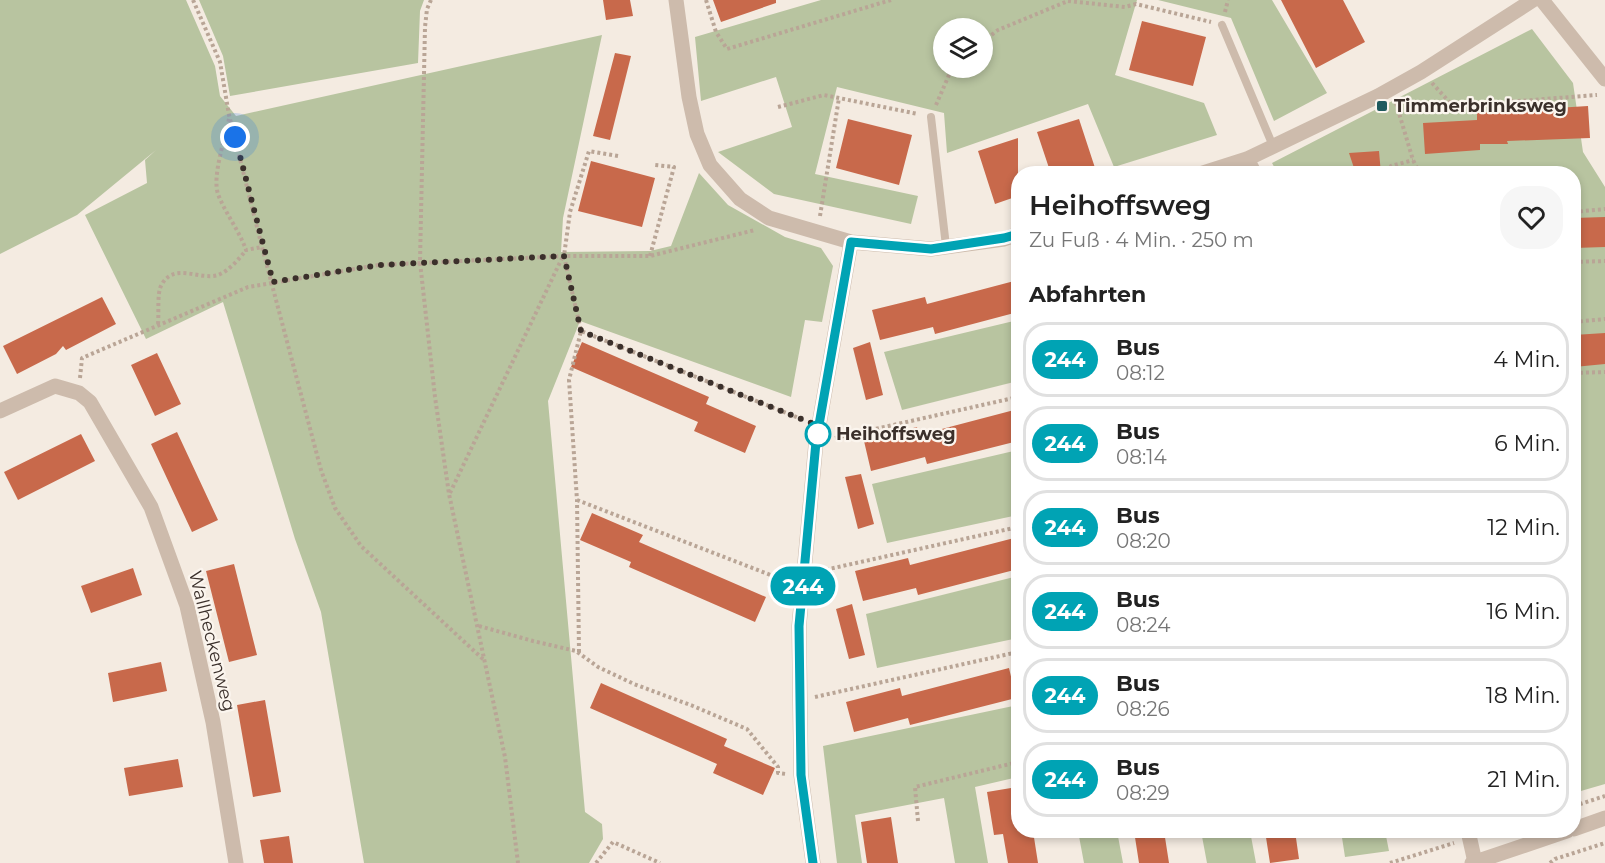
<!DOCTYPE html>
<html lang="de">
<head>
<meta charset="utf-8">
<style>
	:root { --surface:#fff; --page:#f6f6f6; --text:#222; --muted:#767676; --line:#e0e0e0 }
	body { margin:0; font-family:Montserrat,sans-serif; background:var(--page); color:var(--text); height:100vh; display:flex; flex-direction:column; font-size:22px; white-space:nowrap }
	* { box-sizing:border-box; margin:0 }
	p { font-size:20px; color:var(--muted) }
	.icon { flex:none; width:33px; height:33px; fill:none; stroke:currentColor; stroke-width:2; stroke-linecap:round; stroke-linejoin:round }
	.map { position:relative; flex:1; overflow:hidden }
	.drawer { position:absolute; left:1011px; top:166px; width:570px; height:672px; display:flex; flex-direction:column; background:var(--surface); border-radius:24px; box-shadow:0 3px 9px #0003 }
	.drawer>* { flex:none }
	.badge { padding:0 12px; border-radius:20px; font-size:21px; line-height:39px }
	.buttons { position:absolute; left:933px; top:18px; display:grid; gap:12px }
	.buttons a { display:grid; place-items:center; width:60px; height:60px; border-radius:50%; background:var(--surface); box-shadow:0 3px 9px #0003; font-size:30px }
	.you { position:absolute; width:30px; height:30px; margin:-15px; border:4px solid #fff; border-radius:50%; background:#1a73e8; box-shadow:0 0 0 9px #1a73e833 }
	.map>.badge { position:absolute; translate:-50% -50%; box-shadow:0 0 0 3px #fff }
	h2 { padding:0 18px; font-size:22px; line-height:54px }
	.round { display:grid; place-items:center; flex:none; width:63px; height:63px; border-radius:24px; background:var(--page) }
	.headline { display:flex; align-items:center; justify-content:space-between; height:102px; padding:0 18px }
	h1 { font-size:28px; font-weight:600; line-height:45px }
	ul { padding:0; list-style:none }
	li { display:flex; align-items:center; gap:18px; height:75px; margin:0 12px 9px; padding:0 6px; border:3px solid var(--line); border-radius:24px }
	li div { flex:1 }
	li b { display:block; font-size:22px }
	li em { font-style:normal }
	li .badge { min-width:66px; font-weight:700; text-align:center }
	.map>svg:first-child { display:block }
	.green { fill:#b8c4a0; fill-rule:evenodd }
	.building { fill:#c8694b }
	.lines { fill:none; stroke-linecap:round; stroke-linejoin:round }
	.path { stroke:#b9a596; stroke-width:4; stroke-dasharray:3 3; stroke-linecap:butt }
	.service { stroke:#cdbbac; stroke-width:8 }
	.minor { stroke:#cdbbac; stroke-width:15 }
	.tertiary { stroke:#cdbbac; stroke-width:15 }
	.line-casing { stroke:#fff; stroke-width:14 }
	.line { stroke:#00a3b4; stroke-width:9 }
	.walk { stroke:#3b302b; stroke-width:6; stroke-dasharray:0 10.8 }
	.poi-dot { fill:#1f5a5e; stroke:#fbf5ee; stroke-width:2 }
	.stop-dot { fill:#fff; stroke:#00a3b4; stroke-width:3 }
	.labels { text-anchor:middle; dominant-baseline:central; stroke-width:4.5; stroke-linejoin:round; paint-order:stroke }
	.poi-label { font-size:18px; font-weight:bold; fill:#3b302b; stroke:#fbf5ee; text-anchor:start }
	.stop-label { font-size:18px; font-weight:bold; fill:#3b302b; stroke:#fbf5ee; text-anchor:start }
	.street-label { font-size:18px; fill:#3b302b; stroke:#fbf5ee }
</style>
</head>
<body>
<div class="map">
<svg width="1605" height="863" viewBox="0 0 1605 863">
	<rect width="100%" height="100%" fill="#f4ebe1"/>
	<path class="green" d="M0,0H186L215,66L220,96L236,116L602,35L563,218L561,252L650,251L671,246L699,173L728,205L785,237L821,248L833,266L822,322L805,320L791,397L580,321L548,401L585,812L602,824L603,839L589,863H364L321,612L295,539L223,302L146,339L85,215L147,183L145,160L156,150L77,215L0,254Z
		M199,0H424L420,11L418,63L230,96L223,56Z
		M821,0H1137L1115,75L1204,103L1217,135L1114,167L1088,104L947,153L944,113L837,87L815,174L918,196L911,224L774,194L718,152L792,127L776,77L701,101L695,37ZM944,28H982V68H944Z
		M1158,0H1272L1327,93L1274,121L1231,18Z
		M1532,29L1573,83L1583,152L1605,187V784L1574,793V174H1278L1272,163Z
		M1018,320V381L902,410L884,352Z
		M1018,450V515L887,543L872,484Z
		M1018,576V638L877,668L866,614Z
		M1018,705V777L975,787L988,863H955L944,798L855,815L862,863H837L823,746Z
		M1078,831H1117L1123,863H1084Z
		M1201,831H1250L1256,863H1207Z
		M1341,831H1385L1389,851L1345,857Z"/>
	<path class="building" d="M603,0H630L633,16L606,20Z
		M713,0H776V3L721,22Z
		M1281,0H1343L1365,42L1316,68Z
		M1142,21L1206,37L1193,86L1129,70Z
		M615,53L631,56L610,140L593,136Z
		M1588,106L1590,138L1507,141L1508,144H1480V150L1425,154L1423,123L1477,120V113Z
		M848,119L912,135L899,185L836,168Z
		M1079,119L1097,174H1051L1037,132Z
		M1018,138V196L995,204L978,151Z
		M1379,151L1381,174H1356L1349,153Z
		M591,161L655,178L642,227L578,211Z
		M1605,217V247L1574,248V218Z
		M1018,280V312L935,334L933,327L880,340L872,310L925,297L927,304Z
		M102,297L116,324L66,350L63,346L56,354L17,374L3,346Z
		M1605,333V364L1574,367V335Z
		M582,342L709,397L706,404L756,426L745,453L694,431L698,422L571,367Z
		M870,342L883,395L866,400L853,348Z
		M157,353L181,404L155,416L131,365Z
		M1018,409V441L927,464L925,457L871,471L864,441L917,427L919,435Z
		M177,432L218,520L192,532L151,444Z
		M81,434L95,461L18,500L4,472Z
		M861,474L874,524L858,529L845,477Z
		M592,513L643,535L639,542L766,597L755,622L629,567L631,562L580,540Z
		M1018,537V569L918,595L916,588L863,601L855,571L908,558L910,565Z
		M234,564L257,655L229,662L206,571Z
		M133,568L142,595L91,613L81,586Z
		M852,604L865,655L849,659L836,609Z
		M161,662L167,691L113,702L108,673Z
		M1009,668L1016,698L910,725L908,718L854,732L846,702L900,688L902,696Z
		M601,683L727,739L724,746L775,768L763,795L713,773L717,764L590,708Z
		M265,700L281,792L253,797L237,705Z
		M178,759L183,787L129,796L124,768Z
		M1017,787L1018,831H1033L1038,863H1008L1003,834L994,835L987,792Z
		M891,817L898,863H867L861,822Z
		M1134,831H1164L1169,863H1139Z
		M1265,831H1295L1299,859L1270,863Z
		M289,836L293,863H264L260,840Z"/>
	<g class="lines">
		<path class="path" d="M193,0L220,62L229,115L262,247L321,470L335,508L361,546L485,661
			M431,0L427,9L425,27L420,262L435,397L449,494L505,757L518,863
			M706,0L716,32L727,49L891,0
			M1068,1L1125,7L1136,4L1211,22
			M1225,12L1228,0
			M982,42L998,30L1068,1
			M1432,83L1453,106L1597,95
			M1396,103L1413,160L1420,174
			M936,105L952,68
			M778,107L824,95L918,114
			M229,119C225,139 212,176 218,194C225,213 239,230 246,250L262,247
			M618,156L589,151L570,212L564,256L581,331L804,420
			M1392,174L1391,166L1413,160
			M1574,212L1605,209
			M820,216L839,98
			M650,256L674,167L655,165
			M1574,262L1605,261
			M1574,322L1605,319
			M158,324C159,315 157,293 161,286C173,261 200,281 218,275C229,271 239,259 246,250
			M1574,373L1605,372
			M80,378L82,358L248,287L379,265L564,256H650L755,230
			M835,438L1018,397
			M450,493L563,256
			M577,500L786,581
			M820,571L1018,527
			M479,626L533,641L576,651L598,667L634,684L693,706L747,729L778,767V773L786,774
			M579,652L577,500L569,380L581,331
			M815,697L1018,652
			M1574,806L1605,796
			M918,821L915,787L1018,762
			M1484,834L1495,831
			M596,863L613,842L660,863
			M1390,863L1454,843
			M1550,863L1555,859L1605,843"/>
		<path class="service" d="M1222,25L1273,146
			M931,117L946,246"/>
		<path class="minor" d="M676,0L689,97L697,134L710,165L740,199L769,218L851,242L931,249L1004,239L1018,234
			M1542,0L1605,79
			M1247,159L1255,174
			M1200,174L1247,159L1378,96L1421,72L1533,0
			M0,411L55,386L79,393L90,402L151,507L187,606L213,722L236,863
			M1468,831L1475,862
			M813,863L801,775L799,626L816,442L851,242"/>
		<path class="tertiary" d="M1574,829L1605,818
			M1472,863L1567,831"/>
	</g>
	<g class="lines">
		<defs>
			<path id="line" d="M813,863L801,775L799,626L816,442L851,242L931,249L1004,238L1018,234"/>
		</defs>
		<use href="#line" class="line-casing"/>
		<use href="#line" class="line"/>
		<path class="walk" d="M235,137L273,282L379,265L564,256L581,331L819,426L817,437L818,434"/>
	</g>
	<rect class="poi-dot" x="1376" y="100" width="12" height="12" rx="3"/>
	<circle class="stop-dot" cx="818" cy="434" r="12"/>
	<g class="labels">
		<g class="poi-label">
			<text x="1394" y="106">Timmerbrinksweg</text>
		</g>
		<g class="stop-label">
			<text x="836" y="434">Heihoffsweg</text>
		</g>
		<g class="street-label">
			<text transform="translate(212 641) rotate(76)">Wallheckenweg</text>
		</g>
	</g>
</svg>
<div class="buttons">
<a><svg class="icon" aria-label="layers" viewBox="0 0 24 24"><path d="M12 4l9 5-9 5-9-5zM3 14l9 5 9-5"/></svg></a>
</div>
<div class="you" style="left:235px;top:137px"></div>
<b class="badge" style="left:803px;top:586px;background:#00a3b4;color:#fff">244</b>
<section class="drawer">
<div class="headline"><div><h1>Heihoffsweg</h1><p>Zu Fuß · 4 Min. · 250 m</p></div><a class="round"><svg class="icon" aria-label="heart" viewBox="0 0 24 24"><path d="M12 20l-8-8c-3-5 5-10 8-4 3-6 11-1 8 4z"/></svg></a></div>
<h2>Abfahrten</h2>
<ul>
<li><span class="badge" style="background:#00a3b4;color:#fff">244</span><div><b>Bus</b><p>08:12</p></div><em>4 Min.</em></li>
<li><span class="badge" style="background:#00a3b4;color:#fff">244</span><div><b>Bus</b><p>08:14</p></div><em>6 Min.</em></li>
<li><span class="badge" style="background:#00a3b4;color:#fff">244</span><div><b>Bus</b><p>08:20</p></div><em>12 Min.</em></li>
<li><span class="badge" style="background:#00a3b4;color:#fff">244</span><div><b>Bus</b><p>08:24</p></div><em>16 Min.</em></li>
<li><span class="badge" style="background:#00a3b4;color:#fff">244</span><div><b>Bus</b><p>08:26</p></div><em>18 Min.</em></li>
<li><span class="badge" style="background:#00a3b4;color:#fff">244</span><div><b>Bus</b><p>08:29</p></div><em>21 Min.</em></li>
</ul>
</section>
</div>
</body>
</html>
